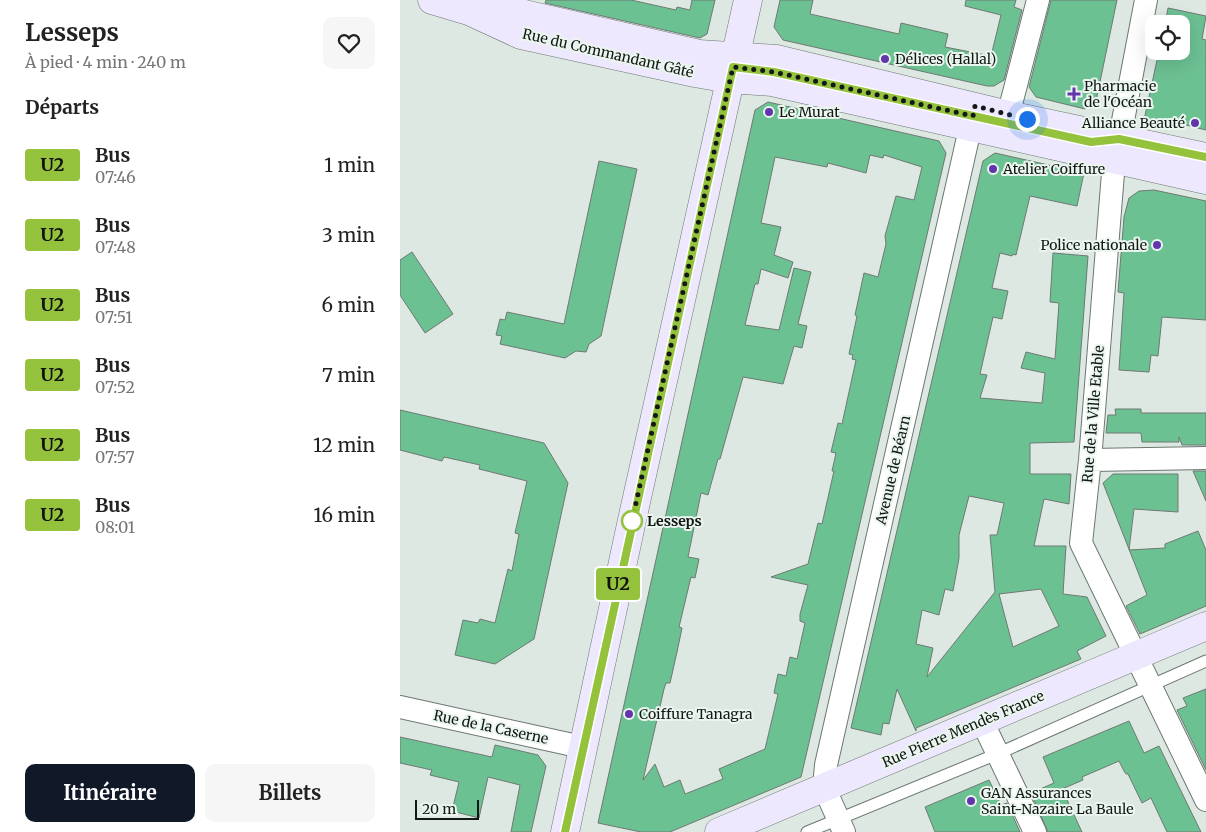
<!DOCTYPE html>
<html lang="fr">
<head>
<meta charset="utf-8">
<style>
	:root { --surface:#fff; --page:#f6f6f6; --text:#222; --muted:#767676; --accent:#111827 }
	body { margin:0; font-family:Merriweather,serif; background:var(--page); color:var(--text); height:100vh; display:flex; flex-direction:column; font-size:19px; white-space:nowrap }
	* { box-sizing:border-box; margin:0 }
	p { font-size:16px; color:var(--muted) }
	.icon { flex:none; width:28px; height:28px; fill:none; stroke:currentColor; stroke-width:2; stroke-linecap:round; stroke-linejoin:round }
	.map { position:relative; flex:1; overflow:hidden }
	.panel { display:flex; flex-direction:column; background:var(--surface); width:400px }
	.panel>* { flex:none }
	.badge { padding:0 10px; border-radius:4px; font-size:18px; line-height:32px }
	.controls { position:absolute; left:745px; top:15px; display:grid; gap:10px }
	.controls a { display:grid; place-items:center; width:45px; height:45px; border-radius:10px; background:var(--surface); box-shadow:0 5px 20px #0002; font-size:25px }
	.scale { position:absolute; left:15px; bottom:12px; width:64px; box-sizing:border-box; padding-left:5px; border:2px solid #131715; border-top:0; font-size:14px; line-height:18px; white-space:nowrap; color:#131715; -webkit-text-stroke:4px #eaf6ee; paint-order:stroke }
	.you { position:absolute; width:25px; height:25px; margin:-12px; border:4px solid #fff; border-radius:50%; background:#1a73e8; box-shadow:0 0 0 8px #1a73e833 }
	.map>.badge { position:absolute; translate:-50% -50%; box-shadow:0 0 0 2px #fff }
	h2 { padding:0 25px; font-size:19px; line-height:45px }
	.round { display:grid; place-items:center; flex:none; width:52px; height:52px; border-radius:10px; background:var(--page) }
	.headline { display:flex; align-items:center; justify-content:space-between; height:85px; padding:0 25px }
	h1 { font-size:24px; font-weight:700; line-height:38px }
	.cta { display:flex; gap:10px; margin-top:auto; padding:10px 25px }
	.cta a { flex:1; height:58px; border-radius:10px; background:var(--accent); color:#fff; font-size:20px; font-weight:700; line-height:58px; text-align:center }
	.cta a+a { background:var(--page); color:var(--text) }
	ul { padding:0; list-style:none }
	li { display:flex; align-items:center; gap:15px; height:70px; padding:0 25px }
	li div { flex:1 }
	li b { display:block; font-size:19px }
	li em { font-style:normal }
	li .badge { min-width:55px; font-weight:700; text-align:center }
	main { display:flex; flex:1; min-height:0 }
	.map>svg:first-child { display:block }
	.building { fill:#6cc193; stroke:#6f7973; fill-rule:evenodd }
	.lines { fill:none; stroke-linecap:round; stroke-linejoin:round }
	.lane-casing { stroke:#6d7771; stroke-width:13 }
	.street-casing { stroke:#6d7771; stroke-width:24 }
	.secondary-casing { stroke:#6d7771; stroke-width:29 }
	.lane { stroke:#fff; stroke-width:11 }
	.street { stroke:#fff; stroke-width:22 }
	.secondary { stroke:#ede8fd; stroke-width:28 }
	.line-casing { stroke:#fff; stroke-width:11 }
	.line { stroke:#94c23d; stroke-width:8 }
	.walk { stroke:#131715; stroke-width:5; stroke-dasharray:0 9 }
	.poi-dot { fill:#6335ad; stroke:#eaf6ee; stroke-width:2 }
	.stop-dot { fill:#fff; stroke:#94c23d; stroke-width:2.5 }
	.labels { text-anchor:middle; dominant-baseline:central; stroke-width:4; stroke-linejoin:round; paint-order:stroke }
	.street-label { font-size:14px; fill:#131715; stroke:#eaf6ee }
	.poi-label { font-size:14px; fill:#131715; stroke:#eaf6ee; text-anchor:start }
	.stop-label { font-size:14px; font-weight:bold; fill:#131715; stroke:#eaf6ee; text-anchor:start }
</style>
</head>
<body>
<main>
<section class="panel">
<div class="headline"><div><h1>Lesseps</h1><p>À pied · 4 min · 240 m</p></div><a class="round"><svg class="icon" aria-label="heart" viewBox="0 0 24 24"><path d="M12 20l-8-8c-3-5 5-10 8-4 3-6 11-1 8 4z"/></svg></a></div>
<h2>Départs</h2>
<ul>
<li><span class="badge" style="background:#94c23d;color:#111">U2</span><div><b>Bus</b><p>07:46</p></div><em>1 min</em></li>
<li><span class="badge" style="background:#94c23d;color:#111">U2</span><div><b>Bus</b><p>07:48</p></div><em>3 min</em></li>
<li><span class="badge" style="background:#94c23d;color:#111">U2</span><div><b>Bus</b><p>07:51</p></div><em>6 min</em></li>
<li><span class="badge" style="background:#94c23d;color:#111">U2</span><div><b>Bus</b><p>07:52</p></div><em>7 min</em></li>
<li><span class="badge" style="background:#94c23d;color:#111">U2</span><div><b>Bus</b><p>07:57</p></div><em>12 min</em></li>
<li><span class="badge" style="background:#94c23d;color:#111">U2</span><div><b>Bus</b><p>08:01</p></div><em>16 min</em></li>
</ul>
<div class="cta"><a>Itinéraire</a><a>Billets</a></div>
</section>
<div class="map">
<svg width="806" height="832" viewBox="0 0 806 832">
	<rect width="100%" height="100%" fill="#dce8e1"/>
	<path class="building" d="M146,0H231L276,10L277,7L290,10L292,0H315L307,34L300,38L145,3Z
		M380,0H413L410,14L499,34L501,23L548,34L545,47L591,56L601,15L565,6L566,0H616L614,7L622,10L604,80L594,86H587L383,40L374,27Z
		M651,0H717L696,101L685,109L636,97L629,87Z
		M768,8L806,16L802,39L806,40V130L770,121L769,125L744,120L759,51H781V24H765Z
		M368,102L539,141L546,153L401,777L270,832H241L198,823L355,110ZM470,155L483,158L484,155L522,167L514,200L496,196L485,236L486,244L478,277L464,273L455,315L457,316L449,354L453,355L452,359L456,360L442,424L438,423L431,452L436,453L432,471H434L422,524L418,523L408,564L371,577L408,585L400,614V621L405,623L397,659L390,657L386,676L378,674L374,693L378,694L365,749L319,769L323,779L285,794L280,780L264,787L255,764L243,780L264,689L266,683H270L277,652L282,628L279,627L291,577L295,578L299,559L288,557L301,493L308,495L318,459H320L343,377L383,384L394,346L402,348L407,326L398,324L411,272L394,268L379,330L345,325L355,284H358L361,269L388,278L393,262L374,255L381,227L361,223L375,157L427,167L428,163L466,173Z
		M595,153L684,173L677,206L630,196L616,255L613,254L612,256L600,253L592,288L608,291L602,319L593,317L580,374L587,375L580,398L642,403L645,373L621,368L626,352L655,359L659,303L650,302L653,253L688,256L674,442L630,443V474H671L669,504L644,499L634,546H666L663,594L687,597L706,636L677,651L681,659L516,728V731L497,689L489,724L483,723L481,735L451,728L583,161ZM569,496L604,503L597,535H590L595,592L527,677L533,648L516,644L522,610L539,615L545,589L553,591L559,558V535ZM641,589L659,626L613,647L599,594Z
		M199,161L237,169L201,336L189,344L186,352L176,351L165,358L100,344L102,336L96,335L100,319L105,320L107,312L164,324Z
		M754,190L806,201V320L762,317L758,356L751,355L749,372L719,370L724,293L718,292L724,217L729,198L739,191Z
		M12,252L53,314L25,333L0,295V260Z
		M715,409H741V413H806V445H782L779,437V442H742L741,433H706L708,415H716Z
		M0,410L144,443L168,483L134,639L95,664L55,655L63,620L78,623L80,619L95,623L108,569L112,571L119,534L115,533L127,481L79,469L80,465L44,457L42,461L0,450Z
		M793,471H806V501Z
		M713,474H778V512L734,509L729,550L765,548V544L798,531L806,550V606L740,634L726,606L747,595L703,483Z
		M806,689V770L777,710L787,706L783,698Z
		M729,721L744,753L759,746L801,832H767L751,798L742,803L728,774H726L724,771L719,761L682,777L683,780L662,789L682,832H648L631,793L654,783L643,757Z
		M0,737L92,757L95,745L138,755L146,766L131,832H111L120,785L88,777L79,818L52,811L59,782L34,776L30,775L32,770L0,763Z
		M589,780L601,805L607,803L620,832H535L525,807Z"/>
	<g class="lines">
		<defs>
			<path id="lane" d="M407,832L597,754L806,661"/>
			<path id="street" d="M746,0L713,173L690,460L681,543L806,800
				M607,130L610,108L638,0
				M690,460L806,458
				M0,707L182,747
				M582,721L635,832
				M444,832L424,787L426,765L574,111"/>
			<path id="secondary" d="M32,0L69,11L121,35L295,73L329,79L372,82L806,180
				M91,0L124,14L299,54L377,59L609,115L806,157
				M165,832L232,520L348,0
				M319,832L806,626"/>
		</defs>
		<use href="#lane" class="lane-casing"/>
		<use href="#street" class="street-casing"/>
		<use href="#secondary" class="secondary-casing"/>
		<use href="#lane" class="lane"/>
		<use href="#street" class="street"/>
		<use href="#secondary" class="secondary"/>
	</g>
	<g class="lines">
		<defs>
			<path id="line" d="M165,832L333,67L374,72L691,142L719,139L806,157"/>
		</defs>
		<use href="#line" class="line-casing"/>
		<use href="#line" class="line"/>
		<path class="walk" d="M232,521L333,67L374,72L573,116L575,106L627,119"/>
	</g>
	<g class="poi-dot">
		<circle cx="485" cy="59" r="5"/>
		<path d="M671.5 86.5h5v5h5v5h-5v5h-5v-5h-5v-5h5z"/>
		<circle cx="369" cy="112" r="5"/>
		<circle cx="795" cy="123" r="5"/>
		<circle cx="593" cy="169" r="5"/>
		<circle cx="757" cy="245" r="5"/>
		<circle cx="229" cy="714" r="5"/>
		<circle cx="571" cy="801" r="5"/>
	</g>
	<circle class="stop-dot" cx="232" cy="521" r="10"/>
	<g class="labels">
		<g class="street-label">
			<text transform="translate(208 53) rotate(13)">Rue du Commandant Gâté</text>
			<text transform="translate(693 414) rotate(-85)">Rue de la Ville Etable</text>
			<text transform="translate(493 470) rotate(-77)">Avenue de Béarn</text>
			<text transform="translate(91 727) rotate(12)">Rue de la Caserne</text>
			<text transform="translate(563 729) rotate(-23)">Rue Pierre Mendès France</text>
		</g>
		<g class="poi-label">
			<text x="495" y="59">Délices (Hallal)</text>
			<text x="684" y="86">Pharmacie<tspan x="684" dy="16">de l'Océan</tspan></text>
			<text x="379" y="112">Le Murat</text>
			<text x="785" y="123" text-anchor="end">Alliance Beauté</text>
			<text x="603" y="169">Atelier Coiffure</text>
			<text x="747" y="245" text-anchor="end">Police nationale</text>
			<text x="239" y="714">Coiffure Tanagra</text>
			<text x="581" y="793">GAN Assurances<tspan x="581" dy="16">Saint-Nazaire La Baule</tspan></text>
		</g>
		<g class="stop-label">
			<text x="247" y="521">Lesseps</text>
		</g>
	</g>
</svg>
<div class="controls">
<a><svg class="icon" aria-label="locate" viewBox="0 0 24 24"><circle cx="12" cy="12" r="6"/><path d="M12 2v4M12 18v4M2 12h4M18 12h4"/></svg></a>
</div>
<div class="scale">20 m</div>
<div class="you" style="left:627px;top:119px"></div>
<b class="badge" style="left:218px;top:584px;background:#94c23d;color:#111">U2</b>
</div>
</main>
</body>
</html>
